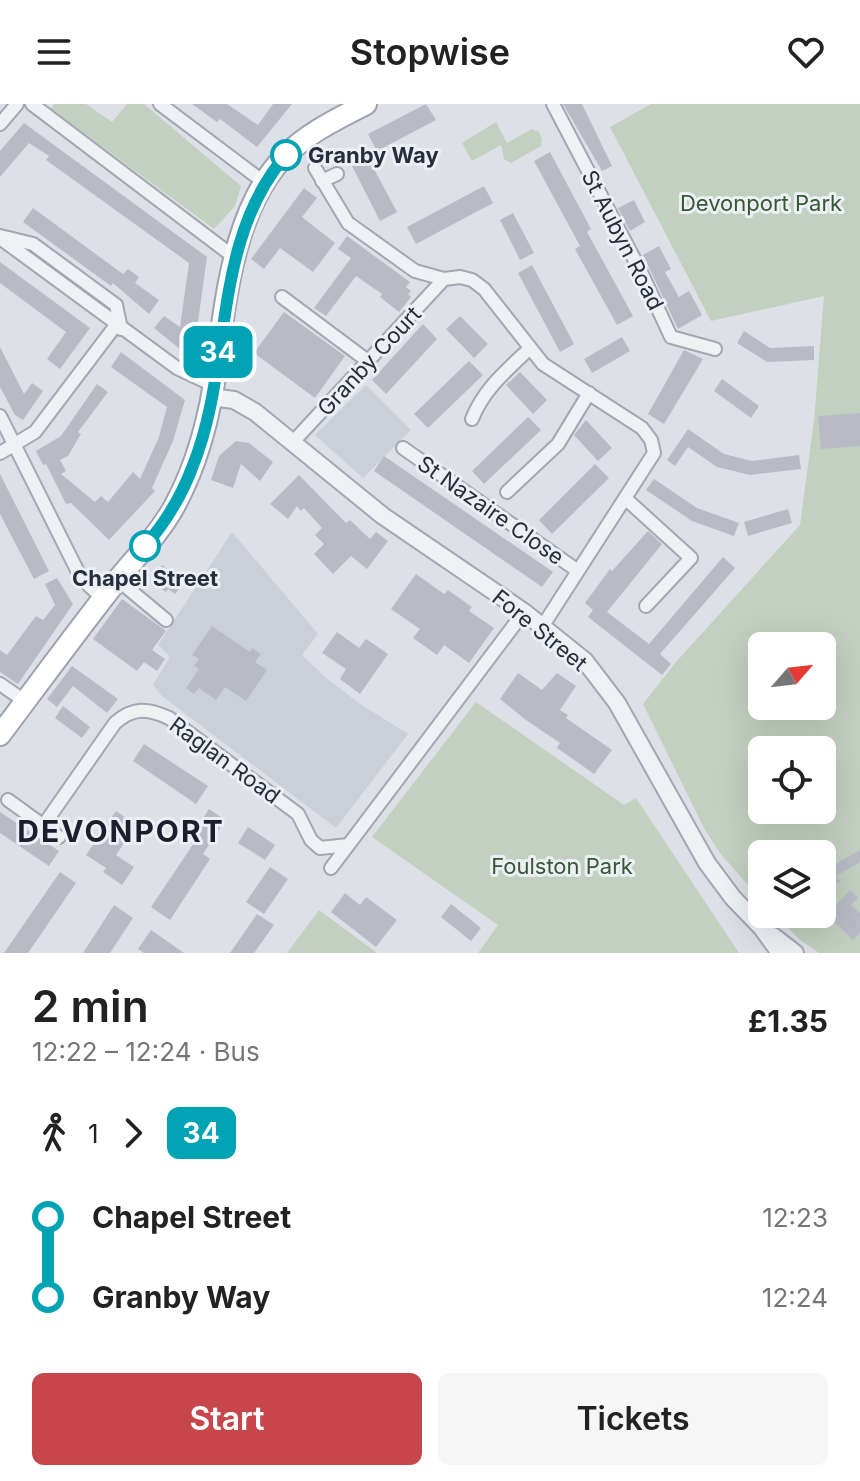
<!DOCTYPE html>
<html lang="en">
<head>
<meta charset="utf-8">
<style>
	:root { --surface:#fff; --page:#f6f6f6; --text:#222; --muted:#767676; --accent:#c7464c }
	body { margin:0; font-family:Inter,sans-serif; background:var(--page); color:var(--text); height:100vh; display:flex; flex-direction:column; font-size:30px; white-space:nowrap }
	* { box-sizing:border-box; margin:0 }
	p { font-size:26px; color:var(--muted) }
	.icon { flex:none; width:44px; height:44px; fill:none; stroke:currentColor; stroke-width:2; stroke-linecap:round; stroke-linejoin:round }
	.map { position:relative; height:849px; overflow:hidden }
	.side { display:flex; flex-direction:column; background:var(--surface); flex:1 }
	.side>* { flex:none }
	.badge { padding:0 16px; border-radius:12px; font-size:28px; line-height:52px }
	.needle { width:52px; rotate:62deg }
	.controls { position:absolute; left:748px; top:528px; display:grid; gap:16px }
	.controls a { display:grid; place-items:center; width:88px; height:88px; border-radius:12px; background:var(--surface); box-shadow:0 8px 32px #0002; font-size:40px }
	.map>.badge { position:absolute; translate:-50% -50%; box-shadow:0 0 0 4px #fff }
	.legs { display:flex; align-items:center; gap:12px; height:88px; padding:0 32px; font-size:26px }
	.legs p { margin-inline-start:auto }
	.overview { display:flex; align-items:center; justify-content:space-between; height:136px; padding:0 32px }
	h1 { font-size:44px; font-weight:600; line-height:60px }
	.button { display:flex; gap:16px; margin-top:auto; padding:16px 32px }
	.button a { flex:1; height:92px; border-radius:12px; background:var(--accent); color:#fff; font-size:32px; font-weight:600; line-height:92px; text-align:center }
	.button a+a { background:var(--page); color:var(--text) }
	ul { padding:0 32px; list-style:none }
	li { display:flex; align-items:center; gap:28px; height:80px; font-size:30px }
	li i { display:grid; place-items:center; width:12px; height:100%; margin:0 10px; background:currentColor }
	li i::after { content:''; width:20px; height:20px; margin:-10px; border:6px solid; border-radius:50%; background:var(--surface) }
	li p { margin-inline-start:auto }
	li:first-child i { background:linear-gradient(#0000 50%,currentColor 0) }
	li:last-child i { background:linear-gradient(currentColor 50%,#0000 0) }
	header { display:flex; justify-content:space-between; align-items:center; height:104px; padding:0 32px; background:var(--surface); font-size:36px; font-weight:600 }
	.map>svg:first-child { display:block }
	.built { fill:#cbcfd8 }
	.green { fill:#c1d0bf; fill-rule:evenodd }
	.building { fill:#b8bbc6 }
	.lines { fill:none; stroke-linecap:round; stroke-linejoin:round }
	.minor-casing { stroke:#a3a7b0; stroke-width:16 }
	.tertiary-casing { stroke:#a3a7b0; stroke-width:20 }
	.primary-casing { stroke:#9da3b1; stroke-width:24 }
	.minor { stroke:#eff1f5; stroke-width:12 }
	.tertiary { stroke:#eff1f5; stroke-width:16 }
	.primary { stroke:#fff; stroke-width:20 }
	.line-1-casing { stroke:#fff; stroke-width:18 }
	.line-1 { stroke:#00a3b4; stroke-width:12 }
	.stop-1-dot { fill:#fff; stroke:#00a3b4; stroke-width:4 }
	.labels { text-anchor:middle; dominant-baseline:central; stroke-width:6; stroke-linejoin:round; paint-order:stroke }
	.stop-label { font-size:22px; font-weight:bold; fill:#272d3c; stroke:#eceff4; text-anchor:start }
	.park-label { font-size:22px; fill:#385735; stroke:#eceff4 }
	.street-label { font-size:22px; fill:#272d3c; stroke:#eceff4 }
	.district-label { font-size:30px; font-weight:bold; letter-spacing:2px; fill:#1a1e2d; stroke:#eceff4 }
</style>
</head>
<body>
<header><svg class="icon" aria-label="menu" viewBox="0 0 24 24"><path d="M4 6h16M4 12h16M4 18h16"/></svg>Stopwise<svg class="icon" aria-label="heart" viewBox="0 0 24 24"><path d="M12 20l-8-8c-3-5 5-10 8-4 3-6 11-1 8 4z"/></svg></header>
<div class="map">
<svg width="860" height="849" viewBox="0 0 860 849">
	<rect width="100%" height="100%" fill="#dde0e6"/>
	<path class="built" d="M366,281L411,326L363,374L315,331Z
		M232,428L318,530L302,551L325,573L360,600L408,630L336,724L162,592L153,581L170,553L158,541Z"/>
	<path class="green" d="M54,0H86L112,18L127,0H144L241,82L235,102L214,125L51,5Z
		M651,0H860V849H819L799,835L774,810H822V750H762L761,796L720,749L705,726L643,600L676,558L800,421L814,317L824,192L711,217L610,23ZM762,542H822V602H762ZM762,646H822V706H762Z
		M496,18L507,39L532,25L539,28L542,35L541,42L511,59L504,55L501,41L472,57L462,39Z
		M476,598L624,701L636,694L739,849H478L498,821L372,733Z
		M319,806L377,849H287Z"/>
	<path class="building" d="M192,0H227L258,21L273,0H292L257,43L220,15L217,18Z
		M426,0L436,16L377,47L368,30Z
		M563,0H582L612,62L602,67Z
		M24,19L207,153L194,246L186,250L154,224L164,212L180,223L189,159L46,56L49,52L29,39L0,73V47Z
		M550,48L591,125L587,128L633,212L617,221L575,145L580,142L534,57Z
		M366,50L397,108L380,117L350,58Z
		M484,82L493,99L416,140L407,123Z
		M304,84L317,94L302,113L335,139L313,168L280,144L264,165L251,155Z
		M634,96L645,118L630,127L618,104Z
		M33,104L123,170L128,165L139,173L135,179L159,196L149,210L113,179L111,182L23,118Z
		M513,109L534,149L520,156L500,116Z
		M347,132L410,178L406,183L411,187L408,190L411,193L399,208L380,193L382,190L356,172L326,212L314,204L351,154L338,145Z
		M659,142L671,165L665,168L679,193L689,187L702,211L678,225L643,151Z
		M0,158L90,224L60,265L47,255L66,228L0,179Z
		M532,161L574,240L560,248L518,169Z
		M284,208L345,252L315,294L254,249Z
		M460,212L488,240L474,254L446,225Z
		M423,220L437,235L386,290L372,276Z
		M744,227L770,244L814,242V256L767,258L737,239Z
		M622,233L630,247L592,269L584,255Z
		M0,243L24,290L32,279L43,287L23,316L15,311L0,283Z
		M684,246L703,255L664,320L648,310Z
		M121,248L185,296L173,337L152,384L155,387L109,436L71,399L66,400L46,360L43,361L36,347L61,332L97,280L108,288L78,328L81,330L68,352L60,356L66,367L61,370L95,398L101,392L108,398L133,368L140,375L159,333L167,303L111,263Z
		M469,257L483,271L428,324L414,310Z
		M520,268L547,296L533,310L506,281Z
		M722,275L759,302L751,314L714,287Z
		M860,309V342L821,345L818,312Z
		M528,313L541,326L484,380L472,367Z
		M586,316L612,344L598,357L574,331Z
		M688,325L724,350L752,357L799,351L801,365L750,371L717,363L688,343L675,362L667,356Z
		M236,337L249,339L273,358L260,377L241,360L233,384L211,376L219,352Z
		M384,352L553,468L542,483L374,367Z
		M595,360L609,374L552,430L539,416Z
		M0,370L49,467L34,475L0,410Z
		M299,371L346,419L350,416L370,435L376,428L388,437L367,465L351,452L333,470L314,450L324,440L315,431L322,424L304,404L301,407L297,402L288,415L270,400Z
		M654,375L697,404L739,419L734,432L692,417L646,386Z
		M788,405L792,419L748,432L744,418Z
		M648,427L662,440L607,508L649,540L723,453L735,464L660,550L671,560L662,571L588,513L593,506L585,499L610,465L612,467Z
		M162,461L183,479L175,490L168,485L166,488L150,477Z
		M416,470L444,490L448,486L472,503L469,507L494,524L469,559L444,541L437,551L413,534L420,525L391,505Z
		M57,474L73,500L18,580L0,568V546L7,551L36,512L43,516L55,501L45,480Z
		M122,495L166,527L152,546L165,555L157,567L144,558L137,567L93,535Z
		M212,522L250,548L252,544L261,550L255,558L267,566L246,597L225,583L216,596L199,584L194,590L186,584L199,565L194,562L199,555L192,551Z
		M337,528L359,544L366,535L388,550L360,590L340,575L346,565L322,549Z
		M72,562L118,595L107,609L73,582L57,603L47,595Z
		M518,569L542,586L557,569L576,582L560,606L568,611L566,614L612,646L594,670L557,644L560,639L526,616L500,595Z
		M63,602L90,623L82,634L55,614Z
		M144,640L208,682L196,700L133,657Z
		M209,705L225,716L203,750L210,755L170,816L151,803L196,736L191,733Z
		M116,707L136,721L116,751L134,763L122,781L103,768L106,764L86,751Z
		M0,708L59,747L49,762L0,729Z
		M248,723L275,741L265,756L238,739Z
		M860,746V758L836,772L841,777L827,786L822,777V768Z
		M270,763L288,775L264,810L246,798Z
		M60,768L76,779L28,849H4Z
		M850,786L858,794L851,801L860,809V829L853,836L827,811Z
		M345,789L360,801L366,793L397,816L376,843L331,808Z
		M451,800L481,824L471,837L441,813Z
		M114,801L133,814L110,849H83Z
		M257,810L274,821L254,849H230Z
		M151,826L184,849H144L138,845Z"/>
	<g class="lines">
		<defs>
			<path id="minor" d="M32,0L234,153
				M160,0L265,79
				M553,0L641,168L671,233L715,245
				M0,20L17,0
				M315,64L348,119L415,167L444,175L460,173L472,176L484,185L543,260L642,324L651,336L654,349L542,523
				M322,77L337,70
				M0,132L33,140L116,201L121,225
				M0,134L177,264L213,281
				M282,193L369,258
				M0,312L81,474L103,495
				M472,315C484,285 506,267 529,245
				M293,338L444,175
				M403,344L578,467
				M0,349L35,328L116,221
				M507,388L558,340L589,289
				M626,395L691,454L646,502
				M118,476L166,516
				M0,580L26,598
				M8,696L59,733
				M43,722L115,619C133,603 148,604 169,614L298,710L311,736L320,744L348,741
				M331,764L524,508"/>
			<path id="tertiary" d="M211,293L234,296L255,308L383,412L524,508L585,557L617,599L707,759L733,794L762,824L780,849
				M773,832L795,849"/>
			<path id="primary" d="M0,631C39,579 78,526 118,475C137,452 159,430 174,403C198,359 211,308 217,258C226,192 235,103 284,53C307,29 337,15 366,0"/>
		</defs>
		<use href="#minor" class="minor-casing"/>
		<use href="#tertiary" class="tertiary-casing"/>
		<use href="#primary" class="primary-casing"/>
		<use href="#minor" class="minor"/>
		<use href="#tertiary" class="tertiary"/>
		<use href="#primary" class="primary"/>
	</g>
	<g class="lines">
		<defs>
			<path id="line-1" d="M145,442C165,419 181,393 192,364C234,262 210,139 286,51"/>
		</defs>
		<use href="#line-1" class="line-1-casing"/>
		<use href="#line-1" class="line-1"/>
	</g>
	<g class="stop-1-dot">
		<circle cx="286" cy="51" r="14"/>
		<circle cx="145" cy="442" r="14"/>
	</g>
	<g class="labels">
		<g class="stop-label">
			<text x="308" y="51">Granby Way</text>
			<text x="145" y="474" text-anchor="middle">Chapel Street</text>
		</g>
		<g class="park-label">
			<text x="761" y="99">Devonport Park</text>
			<text x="562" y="762">Foulston Park</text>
		</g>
		<g class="street-label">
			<text transform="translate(623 136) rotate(63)">St Aubyn Road</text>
			<text transform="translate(369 257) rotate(-47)">Granby Court</text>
			<text transform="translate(491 406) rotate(35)">St Nazaire Close</text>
			<text transform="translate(540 526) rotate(39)">Fore Street</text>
			<text transform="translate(225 656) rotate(36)">Raglan Road</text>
		</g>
		<g class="district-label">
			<text x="121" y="727">DEVONPORT</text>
		</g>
	</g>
</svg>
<div class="controls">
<a><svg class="needle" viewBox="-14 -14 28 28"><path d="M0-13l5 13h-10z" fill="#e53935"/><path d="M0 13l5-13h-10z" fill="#767676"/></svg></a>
<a><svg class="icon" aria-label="locate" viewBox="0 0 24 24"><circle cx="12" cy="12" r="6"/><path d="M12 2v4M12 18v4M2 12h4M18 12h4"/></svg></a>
<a><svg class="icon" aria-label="layers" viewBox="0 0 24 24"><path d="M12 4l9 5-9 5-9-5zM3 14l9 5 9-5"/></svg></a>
</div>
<b class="badge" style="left:218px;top:248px;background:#00a3b4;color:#fff">34</b>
</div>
<section class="side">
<div class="overview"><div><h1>2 min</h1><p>12:22 – 12:24 · Bus</p></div><b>£1.35</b></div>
<div class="legs"><svg class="icon" aria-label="walk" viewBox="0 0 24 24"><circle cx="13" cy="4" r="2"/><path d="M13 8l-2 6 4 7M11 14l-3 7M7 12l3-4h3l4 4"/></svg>1<svg class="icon" aria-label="forward" viewBox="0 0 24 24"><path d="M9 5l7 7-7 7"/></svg><b class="badge" style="background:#00a3b4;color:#fff">34</b></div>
<ul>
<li><i style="color:#00a3b4"></i><b>Chapel Street</b><p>12:23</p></li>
<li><i style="color:#00a3b4"></i><b>Granby Way</b><p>12:24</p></li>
</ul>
<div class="button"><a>Start</a><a>Tickets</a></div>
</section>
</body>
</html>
